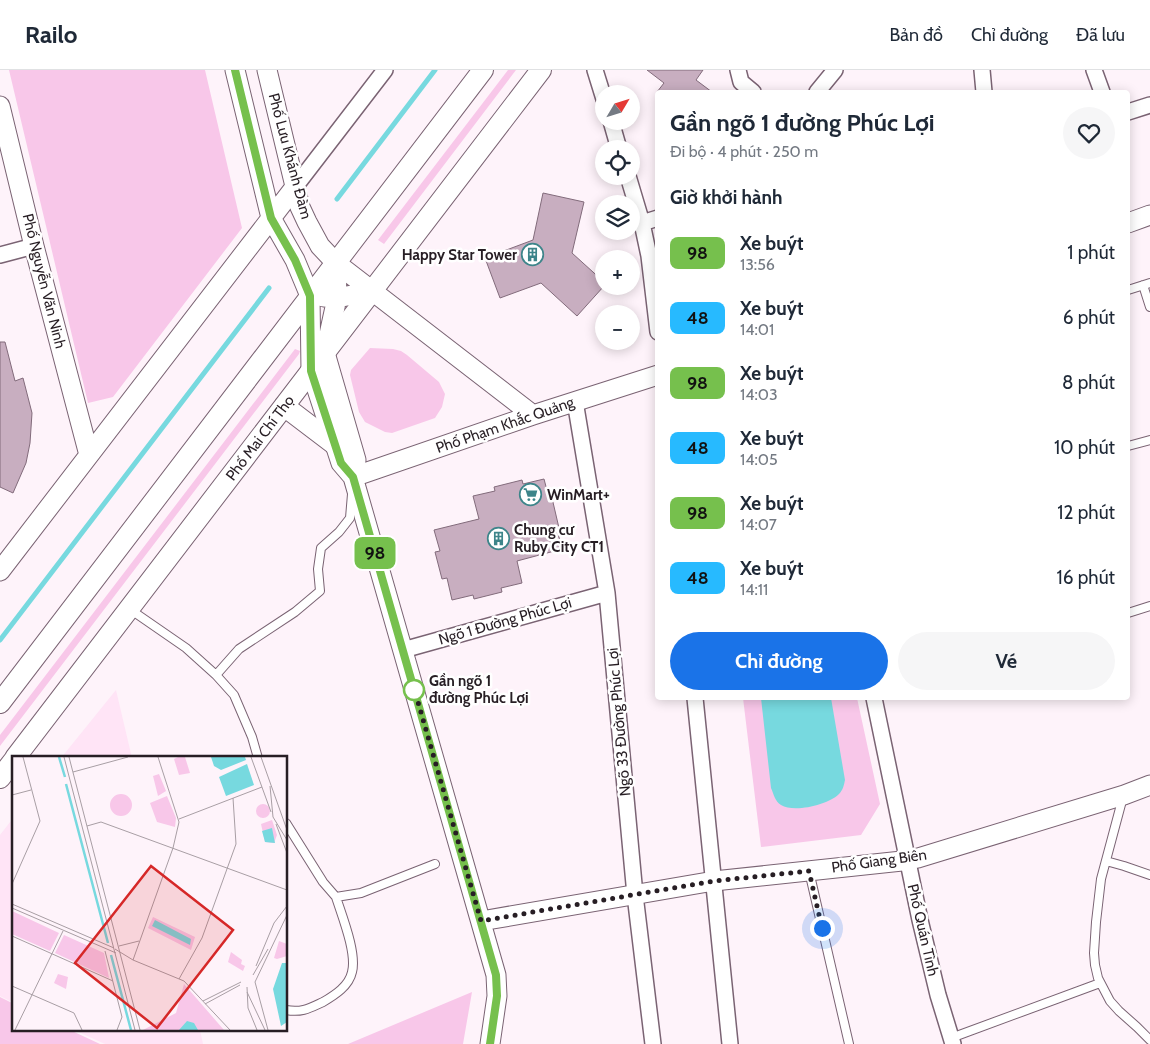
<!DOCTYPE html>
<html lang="vi">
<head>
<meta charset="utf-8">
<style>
	:root { --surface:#fff; --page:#f6f6f7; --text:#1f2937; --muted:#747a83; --line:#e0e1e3; --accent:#1a73e8 }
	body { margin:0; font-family:Cabin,sans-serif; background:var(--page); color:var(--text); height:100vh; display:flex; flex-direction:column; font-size:19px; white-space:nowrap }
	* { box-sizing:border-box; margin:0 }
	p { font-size:16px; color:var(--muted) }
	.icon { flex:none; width:28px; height:28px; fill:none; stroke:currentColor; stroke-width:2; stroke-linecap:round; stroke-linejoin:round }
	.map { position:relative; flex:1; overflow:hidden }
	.panel { position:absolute; left:655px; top:20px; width:475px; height:610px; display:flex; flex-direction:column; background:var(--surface); border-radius:5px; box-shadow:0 2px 12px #0003 }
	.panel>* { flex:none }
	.badge { padding:0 10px; border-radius:8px; font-size:18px; line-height:32px }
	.needle { width:32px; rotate:52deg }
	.fabs { position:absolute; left:595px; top:15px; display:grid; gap:10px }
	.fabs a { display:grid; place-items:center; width:45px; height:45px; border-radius:50%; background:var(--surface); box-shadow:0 2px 12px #0003; font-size:25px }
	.you { position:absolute; width:25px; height:25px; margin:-12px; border:4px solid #fff; border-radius:50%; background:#1a73e8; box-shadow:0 0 0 8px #1a73e833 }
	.map>.badge { position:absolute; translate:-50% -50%; box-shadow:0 0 0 2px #fff }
	h2 { padding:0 15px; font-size:19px; line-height:45px }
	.round { display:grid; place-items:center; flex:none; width:52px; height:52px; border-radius:26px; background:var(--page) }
	.summary { display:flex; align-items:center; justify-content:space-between; height:85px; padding:0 15px }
	h1 { font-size:24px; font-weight:700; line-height:38px }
	.action { display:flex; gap:10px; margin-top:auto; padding:10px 15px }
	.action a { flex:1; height:58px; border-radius:30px; background:var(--accent); color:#fff; font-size:20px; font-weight:700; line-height:58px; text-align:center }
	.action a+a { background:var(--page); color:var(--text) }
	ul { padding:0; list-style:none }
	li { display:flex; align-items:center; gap:15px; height:65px; padding:0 15px }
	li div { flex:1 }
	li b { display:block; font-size:19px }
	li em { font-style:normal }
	li .badge { min-width:55px; font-weight:700; text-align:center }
	header { display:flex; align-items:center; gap:30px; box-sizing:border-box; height:70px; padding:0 25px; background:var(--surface); border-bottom:1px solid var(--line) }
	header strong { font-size:24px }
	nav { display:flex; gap:28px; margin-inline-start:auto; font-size:18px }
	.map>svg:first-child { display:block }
	.built { fill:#ffe4f6 }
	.green { fill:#f8c7e9 }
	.water { fill:#77d9df }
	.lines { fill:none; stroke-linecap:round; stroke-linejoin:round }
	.stream { stroke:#77d9df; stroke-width:5 }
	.building { fill:#c8aec0; stroke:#826b7b }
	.service-casing { stroke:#7a6373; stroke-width:10 }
	.minor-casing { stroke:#7a6373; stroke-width:18 }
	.tertiary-casing { stroke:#7a6373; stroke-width:21 }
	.secondary-casing { stroke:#7a6373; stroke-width:22 }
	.service { stroke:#fff; stroke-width:8 }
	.minor { stroke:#fff; stroke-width:15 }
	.tertiary { stroke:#fff; stroke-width:19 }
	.secondary { stroke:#fff; stroke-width:20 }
	.line-casing { stroke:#fff; stroke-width:11 }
	.line { stroke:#76c04d; stroke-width:8 }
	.walk { stroke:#271e24; stroke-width:5; stroke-dasharray:0 9 }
	.stop-dot { fill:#fff; stroke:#76c04d; stroke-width:2.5 }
	.labels { text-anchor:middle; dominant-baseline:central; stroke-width:5; stroke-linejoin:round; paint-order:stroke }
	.street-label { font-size:15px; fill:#271e24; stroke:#fff }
	.poi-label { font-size:15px; font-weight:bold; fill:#271e24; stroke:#fff; text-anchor:start }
	.stop-label { font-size:15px; font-weight:bold; fill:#271e24; stroke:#fff; text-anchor:start }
	.inset-river { fill:none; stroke:#77d9df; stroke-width:2.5 }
	.inset-road { fill:none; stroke:#a89ea4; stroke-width:1 }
	.view { fill:#d62828; fill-opacity:0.15; stroke:#d62828; stroke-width:2.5 }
	.inset-edge { fill:none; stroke:#271e24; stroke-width:2.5 }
</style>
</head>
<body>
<header>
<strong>Railo</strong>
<nav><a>Bản đồ</a><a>Chỉ đường</a><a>Đã lưu</a></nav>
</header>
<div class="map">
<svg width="1150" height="974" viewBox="0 0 1150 974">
	<rect width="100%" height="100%" fill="#fef3fa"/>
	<path class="built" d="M116,620L132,688H61Z
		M14,747V933L0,926V765Z
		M74,960H200L203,974H105Z"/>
	<path class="green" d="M9,0H205L242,158L113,327L88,333Z
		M508,0H516L384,174L378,170Z
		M370,278L393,279L401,281L407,285L439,312L445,324L442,337L435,348L392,363L385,362L365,352L359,342L350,305L351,300Z
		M295,279L300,281L299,284L0,676V665Z
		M743,628H857L880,734L861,765L761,777Z
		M472,922L463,974H348Z
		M0,927L14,934V960H70L100,974H0Z"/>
	<path class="water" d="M761,628H831L845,710C844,715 843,720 839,724C828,735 794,743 781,735C775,731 774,725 771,718Z"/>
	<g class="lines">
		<path class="stream" d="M337,129L435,0
			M0,570L269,218"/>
	</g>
	<path class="building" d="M647,0H703L696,10L712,22H657L664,13Z
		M543,123L584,132L572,183L604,212V216L577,246L541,213L500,228L485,188L533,170Z
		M0,272H5L15,311L23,308L32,343L30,373L26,393L13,423L0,417Z
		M544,409L549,428H552L559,458L557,459L562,479L517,491L522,513L501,518L502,522L474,529L473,525L452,530L447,508L442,509L435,482L440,481L434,460L479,449L473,426L495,421L494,417L522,410L523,414Z"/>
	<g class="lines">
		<defs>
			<path id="service" d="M1143,215L1150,237
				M1128,220L1150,213
				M1128,376L1150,370
				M131,540L186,578L216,605
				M1128,543L1150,536
				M258,688L252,667L234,625L216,605L239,579L295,542L320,521L318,499L321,478L339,462L350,448L352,424
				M1123,727L1101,809L1096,852L1094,883L1095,895L1098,908L1110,931L1119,941L1137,957L1150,970
				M286,753L323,812L336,827L361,823L435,794
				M1106,791L1124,796L1150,805
				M809,801L849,974
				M286,940C302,943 310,938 323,932C335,925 349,916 352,902C357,883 342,846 336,827
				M951,968L1100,913"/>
			<path id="minor" d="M595,0L604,29
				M738,0L741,12L753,22
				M982,0L984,22
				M1094,0L1102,22
				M817,22L835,0
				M1128,42L1150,35
				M611,51L619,79
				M628,106L642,153L649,186L658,262
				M295,117L385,0
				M642,153L658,148
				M0,185L34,176
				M575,331L607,523L635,825L653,974
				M403,580L607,523
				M695,628L730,974
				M874,628L920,850L938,925L953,974"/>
			<path id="tertiary" d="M235,0L271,148L295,190L310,226L311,301L341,393L353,407
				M267,0L300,137L307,152L320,176L336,193L533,345
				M0,36L34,176L89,385
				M1128,153L1150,145
				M336,193L337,228L325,283L356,390L353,407L496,905L497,926L490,974
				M324,227L337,228L372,221
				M353,407L533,345L658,305
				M0,501L295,117
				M481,851L714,811L902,791L918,788L1124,725L1150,715"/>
			<path id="secondary" d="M284,336L334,374
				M0,633L483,0
				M15,688L541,0
				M0,708L14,690"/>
		</defs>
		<use href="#service" class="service-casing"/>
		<use href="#minor" class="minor-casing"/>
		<use href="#tertiary" class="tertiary-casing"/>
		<use href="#secondary" class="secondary-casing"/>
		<use href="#service" class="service"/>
		<use href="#minor" class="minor"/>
		<use href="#tertiary" class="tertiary"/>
		<use href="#secondary" class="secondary"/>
	</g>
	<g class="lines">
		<defs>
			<path id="line" d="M235,0L271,148L295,190L310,226L311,301L341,393L353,407L496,905L497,926L490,974"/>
		</defs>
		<use href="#line" class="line-casing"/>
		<use href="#line" class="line"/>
		<path class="walk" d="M414,620V618L481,851L714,811L809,801L822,858"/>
	</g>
	<defs>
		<symbol id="building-ring" viewBox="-11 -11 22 22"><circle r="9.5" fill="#fff" stroke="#3d858a" stroke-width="1.5"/><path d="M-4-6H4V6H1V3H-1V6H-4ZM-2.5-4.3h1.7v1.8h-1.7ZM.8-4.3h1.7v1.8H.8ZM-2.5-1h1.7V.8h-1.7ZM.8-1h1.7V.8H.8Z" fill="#3d858a"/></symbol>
		<symbol id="supermarket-ring" viewBox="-11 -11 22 22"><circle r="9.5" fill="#fff" stroke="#3d858a" stroke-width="1.5"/><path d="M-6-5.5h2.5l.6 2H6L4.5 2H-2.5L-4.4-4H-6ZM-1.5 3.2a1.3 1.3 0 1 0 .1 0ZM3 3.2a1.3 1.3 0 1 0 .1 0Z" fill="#3d858a"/></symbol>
	</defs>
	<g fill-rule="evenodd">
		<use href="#building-ring" x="520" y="172" width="25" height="25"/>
		<use href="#supermarket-ring" x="518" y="412" width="25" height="25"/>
		<use href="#building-ring" x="486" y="456" width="25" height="25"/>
	</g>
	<circle class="stop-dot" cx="414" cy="620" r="10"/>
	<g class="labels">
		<g class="street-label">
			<text transform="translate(290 86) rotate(75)">Phố Lưu Khánh Đàm</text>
			<text transform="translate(44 211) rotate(76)">Phố Nguyễn Văn Ninh</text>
			<text transform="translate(505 355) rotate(-19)">Phố Phạm Khắc Quảng</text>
			<text transform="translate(260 368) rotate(-53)">Phố Mai Chí Thọ</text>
			<text transform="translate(505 551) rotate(-16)">Ngõ 1 Đường Phúc Lợi</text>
			<text transform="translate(619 652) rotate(-95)">Ngõ 33 Đường Phúc Lợi</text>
			<text transform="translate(879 791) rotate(-8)">Phố Giang Biên</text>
			<text transform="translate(923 860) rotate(77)">Phố Quán Tình</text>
		</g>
		<g class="poi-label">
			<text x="517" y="185" text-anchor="end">Happy Star Tower</text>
			<text x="547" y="425">WinMart+</text>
			<text x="514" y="460">Chung cư<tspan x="514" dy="17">Ruby City CT1</tspan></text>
		</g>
		<g class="stop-label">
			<text x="429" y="611">Gần ngõ 1<tspan x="429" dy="17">đường Phúc Lợi</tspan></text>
		</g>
	</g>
	<g transform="translate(12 686)">
		<rect width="275" height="275" fill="#fef3fa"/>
		<path d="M166,1H173L178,17L167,19L162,3ZM147,18L154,35L146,40L141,20ZM98 49a11 11 0 1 1 22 0a11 11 0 1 1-22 0ZM155,40L164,62L163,71L145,66L138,47ZM244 55a7 7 0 1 1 14 0a7 7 0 1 1-14 0ZM260,64L265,79L262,87L253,86L249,68ZM0,155L47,177L38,195L0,178ZM141,161L183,181L179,194L136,172ZM52,179L92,197L97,222L43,197ZM267,185L275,188V200L265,203L262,202ZM219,196L230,204L229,208L233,210L231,215L216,206ZM46,218L56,221L54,233L42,227ZM172,228L212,274H131L164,257Z" fill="#f8c7e9"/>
		<path d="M199,1H233L234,4L209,14L202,10ZM235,8L242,29L214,40L207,21ZM260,72L263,87L253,86L250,75ZM143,164L179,183L178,189L140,170ZM270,207H275V266L269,270L261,233ZM175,265L182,267L186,274H167Z" fill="#77d9df"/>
		<path class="inset-river" d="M47,1L53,21M54,28L96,187M99,199L119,274"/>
		<path class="inset-road" d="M52,1L123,274M57,1L128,274M239,1L259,56M249,1L275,74M61,16L116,1M258,30L261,61L275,84M0,39L19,34M167,63L250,31M264,68L275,97M75,70L89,66L275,134M0,128L28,65L11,1M0,148L102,192M0,152L104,197M0,180L101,225M107,190L127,185M103,193L121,204L172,225L218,274M93,195L110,261L105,274M121,204L161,92L167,66L146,1M244,210L262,167L275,150M241,219L256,193M167,223L190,182L224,88L221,42M0,230L62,257L70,274M235,231L236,252L245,274M235,236L253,274M191,245L229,226M193,248L228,229M3,274L51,175M256,274L243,226L275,159"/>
		<path class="view" d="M139,110L221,174L145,272L63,207Z"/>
		<rect width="275" height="275" class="inset-edge"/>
	</g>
</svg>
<div class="fabs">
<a><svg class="needle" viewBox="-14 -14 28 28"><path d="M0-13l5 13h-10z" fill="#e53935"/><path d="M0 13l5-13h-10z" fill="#747a83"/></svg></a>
<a><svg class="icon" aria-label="locate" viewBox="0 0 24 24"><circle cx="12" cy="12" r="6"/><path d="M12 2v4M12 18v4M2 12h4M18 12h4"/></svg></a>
<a><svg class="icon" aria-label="layers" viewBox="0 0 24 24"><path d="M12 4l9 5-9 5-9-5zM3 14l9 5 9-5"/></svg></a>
<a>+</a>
<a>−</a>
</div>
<div class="you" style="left:822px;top:858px"></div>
<b class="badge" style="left:375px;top:483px;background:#76c04d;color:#111">98</b>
<section class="panel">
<div class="summary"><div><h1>Gần ngõ 1 đường Phúc Lợi</h1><p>Đi bộ · 4 phút · 250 m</p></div><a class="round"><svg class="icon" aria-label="heart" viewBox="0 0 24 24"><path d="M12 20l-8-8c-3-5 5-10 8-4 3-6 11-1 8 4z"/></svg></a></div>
<h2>Giờ khởi hành</h2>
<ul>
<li><span class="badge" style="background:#76c04d;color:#111">98</span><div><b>Xe buýt</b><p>13:56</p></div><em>1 phút</em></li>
<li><span class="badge" style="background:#27baff;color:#111">48</span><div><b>Xe buýt</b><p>14:01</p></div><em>6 phút</em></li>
<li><span class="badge" style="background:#76c04d;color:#111">98</span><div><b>Xe buýt</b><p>14:03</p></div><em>8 phút</em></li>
<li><span class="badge" style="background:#27baff;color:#111">48</span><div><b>Xe buýt</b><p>14:05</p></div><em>10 phút</em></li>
<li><span class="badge" style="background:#76c04d;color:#111">98</span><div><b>Xe buýt</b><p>14:07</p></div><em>12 phút</em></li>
<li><span class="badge" style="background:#27baff;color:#111">48</span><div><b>Xe buýt</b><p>14:11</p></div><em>16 phút</em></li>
</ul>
<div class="action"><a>Chỉ đường</a><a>Vé</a></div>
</section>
</div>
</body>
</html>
